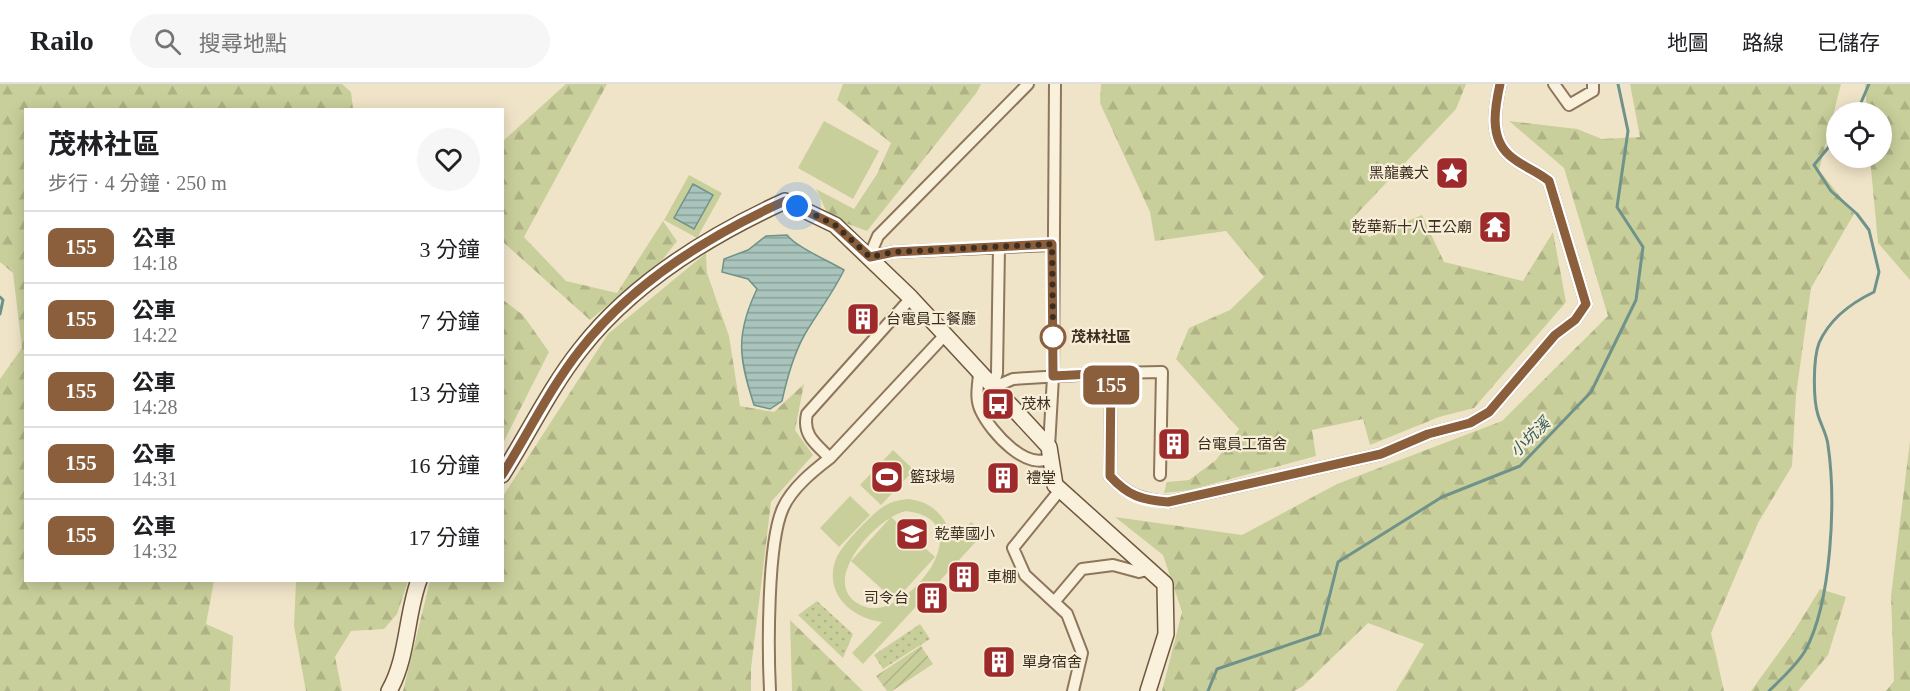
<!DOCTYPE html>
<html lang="zh-TW">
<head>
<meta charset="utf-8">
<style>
	:root { --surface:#fff; --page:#f6f6f6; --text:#202124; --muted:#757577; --line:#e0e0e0 }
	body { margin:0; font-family:"Times New Roman","Noto Sans TC",serif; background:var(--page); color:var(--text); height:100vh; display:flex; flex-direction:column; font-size:22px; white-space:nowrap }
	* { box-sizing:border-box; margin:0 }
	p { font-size:20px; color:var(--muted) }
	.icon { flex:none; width:33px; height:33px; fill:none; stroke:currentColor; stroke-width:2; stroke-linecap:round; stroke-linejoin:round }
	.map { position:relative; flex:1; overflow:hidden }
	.sheet { position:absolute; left:24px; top:24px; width:480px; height:474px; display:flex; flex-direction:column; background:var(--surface); border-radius:0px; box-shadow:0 3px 15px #0003 }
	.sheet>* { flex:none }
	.badge { padding:0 12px; border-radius:9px; font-size:21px; line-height:39px }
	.buttons { position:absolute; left:1826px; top:18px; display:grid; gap:12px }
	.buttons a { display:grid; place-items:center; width:66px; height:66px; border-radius:50%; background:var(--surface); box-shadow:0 3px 15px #0003; font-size:30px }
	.you { position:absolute; width:30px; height:30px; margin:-15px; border:4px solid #fff; border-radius:50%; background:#1a73e8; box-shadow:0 0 0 9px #1a73e833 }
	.map>.badge { position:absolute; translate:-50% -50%; box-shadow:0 0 0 3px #fff }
	.round { display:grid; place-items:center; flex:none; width:63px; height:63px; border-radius:32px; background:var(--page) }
	.overview { display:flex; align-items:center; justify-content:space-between; height:102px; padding:0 24px }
	h1 { font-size:28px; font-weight:700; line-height:45px }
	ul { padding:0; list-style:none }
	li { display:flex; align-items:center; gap:18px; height:72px; padding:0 24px; border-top:2px solid var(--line) }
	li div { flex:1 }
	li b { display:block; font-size:22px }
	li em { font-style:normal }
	li .badge { min-width:66px; font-weight:700; text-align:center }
	header { display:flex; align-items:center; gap:36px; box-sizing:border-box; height:84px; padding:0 30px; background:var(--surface); border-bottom:2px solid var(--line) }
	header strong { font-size:28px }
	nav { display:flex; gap:33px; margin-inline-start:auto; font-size:21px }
	.search { width:420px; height:54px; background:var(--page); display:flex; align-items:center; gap:15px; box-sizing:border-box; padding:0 21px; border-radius:33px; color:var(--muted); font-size:22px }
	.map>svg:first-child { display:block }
	.grass { fill:url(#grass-dots) }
	.forest { fill:url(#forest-firs) }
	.park { fill:#c9cf9b; fill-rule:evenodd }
	.garden { fill:url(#garden-furrows) }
	.water { fill:url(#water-rules); stroke:#6f938a; stroke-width:1.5 }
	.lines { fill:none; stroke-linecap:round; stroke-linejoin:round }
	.stream { stroke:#6f938a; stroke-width:3 }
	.street-casing { stroke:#8d765c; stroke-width:14 }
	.secondary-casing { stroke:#6f573f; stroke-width:18 }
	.street { stroke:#faf1dc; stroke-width:10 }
	.secondary { stroke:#faf1dc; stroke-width:15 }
	.line-casing { stroke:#fff; stroke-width:14 }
	.line { stroke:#8b5e3c; stroke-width:9 }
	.walk { stroke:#3d2e20; stroke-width:6; stroke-dasharray:0 10.8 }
	.stop-dot { fill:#fff; stroke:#8b5e3c; stroke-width:3 }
	.labels { text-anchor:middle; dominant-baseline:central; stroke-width:4.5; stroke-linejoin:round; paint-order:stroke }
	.poi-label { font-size:15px; fill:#3d2e20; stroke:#f7eed8; text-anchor:start }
	.stop-label { font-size:15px; font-weight:bold; fill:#3d2e20; stroke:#f7eed8; text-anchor:start }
	.water-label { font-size:16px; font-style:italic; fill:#2f5d5a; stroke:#f7eed8 }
</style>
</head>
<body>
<header>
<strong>Railo</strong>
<div class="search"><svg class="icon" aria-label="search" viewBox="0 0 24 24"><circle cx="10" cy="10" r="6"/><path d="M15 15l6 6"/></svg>搜尋地點</div>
<nav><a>地圖</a><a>路線</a><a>已儲存</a></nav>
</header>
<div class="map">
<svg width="1910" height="607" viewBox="0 0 1910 607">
	<defs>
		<pattern id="grass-dots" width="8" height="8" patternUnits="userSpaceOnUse" patternTransform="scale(1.5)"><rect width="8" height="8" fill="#c9cf9b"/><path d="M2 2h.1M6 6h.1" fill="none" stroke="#aeb285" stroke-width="1.8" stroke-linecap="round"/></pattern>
		<pattern id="forest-firs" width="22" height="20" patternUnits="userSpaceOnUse" patternTransform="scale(1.5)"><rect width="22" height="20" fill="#c9cf9b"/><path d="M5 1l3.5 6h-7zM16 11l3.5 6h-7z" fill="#aeb285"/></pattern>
		<pattern id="garden-furrows" width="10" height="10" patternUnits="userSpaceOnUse" patternTransform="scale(1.5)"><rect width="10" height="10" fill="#c9cf9b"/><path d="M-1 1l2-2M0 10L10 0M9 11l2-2" fill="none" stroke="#aeb285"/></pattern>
		<pattern id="water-rules" width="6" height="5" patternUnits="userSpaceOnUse" patternTransform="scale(1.5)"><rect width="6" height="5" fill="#a9c4bc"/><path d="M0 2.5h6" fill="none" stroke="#8ba098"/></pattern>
	</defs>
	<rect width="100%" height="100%" fill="#f0e4c8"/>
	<path class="grass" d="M817,517L853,550L843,574L798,531Z
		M920,540L930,555L883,585L874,571Z"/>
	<path class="forest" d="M0,0H342L351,8L353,25L26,26V496L214,497L206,540L233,552L230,607H0V295L22,264L13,189L0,178Z
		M566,0H607L524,153L566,197L617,209L663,137L677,157L663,175L590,236L503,158V57Z
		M843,0H981L977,8L867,147L829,133L816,105L854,125L877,90L891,59L837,16Z
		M1101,0H1466L1456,25L1352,135L1369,153L1422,131L1444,178L1523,197L1553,148L1566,218L1474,324L1439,333L1370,361L1363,335L1312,346L1316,372L1190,406L1164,409L1167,398L1189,396L1216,376L1239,345L1176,275L1189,244L1230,226L1264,193L1226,147L1155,157L1150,128L1100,19Z
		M1630,0H1841L1819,86L1854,130L1811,204L1796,311L1792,382L1758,439L1711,549L1724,607H1396L1424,560L1368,539L1303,602L1294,607H1162L1182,528L1163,471L1115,433L1242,451L1337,400L1502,337L1608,232L1564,84L1509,37L1577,45L1602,55L1640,53Z
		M1865,0H1910V196L1878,159L1870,74H1881V28H1867Z
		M706,169L707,189L729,252L740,322L774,328L804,300L795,346L813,371L771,418L751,585V607H403L430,497L502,496L503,412L608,250Z
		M503,216L523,231L549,268L503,359Z
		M1910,357V607H1886L1894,597L1891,512Z
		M296,497H408L397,530L384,545L351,547L335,573L342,607H306L294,542Z
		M1820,505L1846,513L1828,571L1798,607H1751L1793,549Z
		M790,536L863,607H792Z"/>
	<path class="park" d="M824,37L879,67L853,115L798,84Z
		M689,91L722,109L697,154L664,136Z
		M893,366L914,386L881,421L860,401Z
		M850,412L870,431L839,463L820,444Z
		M908,415C934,418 946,433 953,457L971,438L984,449L863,580L852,569L882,538C851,534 823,509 836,475C840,463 874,427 886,421C893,417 900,416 908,415ZM906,427C985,436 907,536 866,523C812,505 875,433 906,427Z
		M891,433L935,473L895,517L851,477Z"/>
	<path class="garden" d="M921,562L933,580L892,607H887L876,592Z"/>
	<path class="water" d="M693,100L713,111L694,145L674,134Z
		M787,151C796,163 829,177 844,186C833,209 818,228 805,250C793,271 787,294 782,317L770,325L754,321C739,274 735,251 757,205L748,195L722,188L724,175L748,166L766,152Z"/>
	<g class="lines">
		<path class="stream" d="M1857,28L1869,0
			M0,213L3,216L0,230
			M1208,607L1217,585L1320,550L1338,478L1442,413L1520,382L1591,308L1636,216L1643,163L1617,123L1628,47L1618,0
			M1769,607C1781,595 1796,582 1805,567C1832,518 1836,416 1828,361C1827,351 1821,341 1818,331C1813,315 1813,275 1819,259C1830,234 1851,219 1874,208L1879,188L1869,146L1857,130L1831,107L1814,81L1836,54"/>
		<defs>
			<path id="street" d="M1554,0L1569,21L1593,7V0
				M869,173L878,152L1028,0
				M869,173L894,168L1052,161
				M1111,289L1162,288L1160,391
				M979,290C978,303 975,315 981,327C990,347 1029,391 1052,372
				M992,304L1013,295L1111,289L1110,392C1128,412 1142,415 1168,418L1381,370L1428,350L1470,339L1489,328L1555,251L1575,236L1586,220L1549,97C1537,87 1521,82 1509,71C1489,53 1495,23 1500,0
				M992,304L997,289L999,163
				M1049,363L1053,293L1055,0
				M830,374C816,360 802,351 807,330L911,214
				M1060,406L1013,464L1025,491L1067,530L1082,569L1073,607
				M1055,517L1082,485L1113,481L1139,488L1151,485
				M770,607C768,567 767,459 783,424C792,404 813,387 830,374L944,252"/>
			<path id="secondary" d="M502,391C528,350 550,304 580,266C632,199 708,152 785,117L835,141L911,214L1049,363L1055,401L1165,500L1166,550L1148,607
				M389,607C408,574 406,531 419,496"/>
		</defs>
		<use href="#street" class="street-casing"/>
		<use href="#secondary" class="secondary-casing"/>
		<use href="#street" class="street"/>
		<use href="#secondary" class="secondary"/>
	</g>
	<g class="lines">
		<defs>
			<path id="line" d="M502,391C528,350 550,304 580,266C632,199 708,152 785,117L835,141L870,173L894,168L1052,160L1053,292L1111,289L1110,392C1128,412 1142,416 1168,418L1381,370L1428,350L1470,339L1489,328L1555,251L1575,236L1586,220L1549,97C1537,87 1521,82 1509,71C1489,53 1495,23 1500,0"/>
		</defs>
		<use href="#line" class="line-casing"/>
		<use href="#line" class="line"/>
		<path class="walk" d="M797,122L835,141L870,173L894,168L1052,160L1053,253"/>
	</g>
	<defs>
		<symbol id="sight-square" viewBox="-11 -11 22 22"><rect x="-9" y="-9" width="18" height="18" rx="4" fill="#9e2a2b" stroke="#f7eed8"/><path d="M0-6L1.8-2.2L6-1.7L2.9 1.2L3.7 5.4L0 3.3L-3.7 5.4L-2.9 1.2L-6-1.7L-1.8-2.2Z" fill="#fff"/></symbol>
		<symbol id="temple-square" viewBox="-11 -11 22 22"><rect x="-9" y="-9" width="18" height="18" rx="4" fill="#9e2a2b" stroke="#f7eed8"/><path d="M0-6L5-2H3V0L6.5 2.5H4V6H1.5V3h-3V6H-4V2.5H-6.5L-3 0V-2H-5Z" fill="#fff"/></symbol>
		<symbol id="building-square" viewBox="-11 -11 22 22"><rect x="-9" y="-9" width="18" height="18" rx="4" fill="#9e2a2b" stroke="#f7eed8"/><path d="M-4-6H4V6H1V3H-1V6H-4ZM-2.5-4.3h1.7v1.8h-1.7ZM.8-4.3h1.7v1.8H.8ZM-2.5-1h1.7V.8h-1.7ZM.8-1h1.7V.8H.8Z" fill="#fff"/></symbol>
		<symbol id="bus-square" viewBox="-11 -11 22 22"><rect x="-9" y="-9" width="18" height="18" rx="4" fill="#9e2a2b" stroke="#f7eed8"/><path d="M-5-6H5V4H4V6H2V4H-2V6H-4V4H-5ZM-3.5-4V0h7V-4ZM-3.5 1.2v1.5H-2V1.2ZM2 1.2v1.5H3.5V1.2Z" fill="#fff"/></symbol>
		<symbol id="stadium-square" viewBox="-11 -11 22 22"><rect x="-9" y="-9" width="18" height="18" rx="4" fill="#9e2a2b" stroke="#f7eed8"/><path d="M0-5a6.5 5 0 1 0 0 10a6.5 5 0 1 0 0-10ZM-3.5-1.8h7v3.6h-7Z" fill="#fff"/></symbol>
		<symbol id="school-square" viewBox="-11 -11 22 22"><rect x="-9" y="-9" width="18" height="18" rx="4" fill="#9e2a2b" stroke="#f7eed8"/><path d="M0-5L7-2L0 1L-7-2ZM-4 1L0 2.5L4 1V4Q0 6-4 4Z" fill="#fff"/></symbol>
	</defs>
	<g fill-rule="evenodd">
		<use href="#sight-square" x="1433" y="70" width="38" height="38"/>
		<use href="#temple-square" x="1476" y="124" width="38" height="38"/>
		<use href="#building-square" x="844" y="216" width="38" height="38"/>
		<use href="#bus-square" x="979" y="301" width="38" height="38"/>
		<use href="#building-square" x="1155" y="341" width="38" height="38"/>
		<use href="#stadium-square" x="868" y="374" width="38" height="38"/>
		<use href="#building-square" x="984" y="375" width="38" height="38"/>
		<use href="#school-square" x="893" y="431" width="38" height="38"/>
		<use href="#building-square" x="945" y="474" width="38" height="38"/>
		<use href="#building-square" x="913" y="495" width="38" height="38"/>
		<use href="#building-square" x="980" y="559" width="38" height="38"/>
	</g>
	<circle class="stop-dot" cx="1053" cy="253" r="12"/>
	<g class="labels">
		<g class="poi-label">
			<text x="1429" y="89" text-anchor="end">黑龍義犬</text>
			<text x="1472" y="143" text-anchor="end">乾華新十八王公廟</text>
			<text x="886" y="235">台電員工餐廳</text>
			<text x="1021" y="320">茂林</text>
			<text x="1197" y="360">台電員工宿舍</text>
			<text x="910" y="393">籃球場</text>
			<text x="1026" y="394">禮堂</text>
			<text x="935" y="450">乾華國小</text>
			<text x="987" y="493">車棚</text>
			<text x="909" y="514" text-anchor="end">司令台</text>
			<text x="1022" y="578">單身宿舍</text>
		</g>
		<g class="stop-label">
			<text x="1071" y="253">茂林社區</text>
		</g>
		<g class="water-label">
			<text transform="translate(1530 353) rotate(-44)">小坑溪</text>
		</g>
	</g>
</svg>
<div class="buttons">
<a><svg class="icon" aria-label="locate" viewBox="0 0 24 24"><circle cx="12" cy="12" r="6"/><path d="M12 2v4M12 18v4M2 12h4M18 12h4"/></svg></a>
</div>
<div class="you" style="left:797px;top:122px"></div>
<b class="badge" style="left:1111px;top:301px;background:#8b5e3c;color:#fff">155</b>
<section class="sheet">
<div class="overview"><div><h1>茂林社區</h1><p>步行 · 4 分鐘 · 250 m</p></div><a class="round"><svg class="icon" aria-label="heart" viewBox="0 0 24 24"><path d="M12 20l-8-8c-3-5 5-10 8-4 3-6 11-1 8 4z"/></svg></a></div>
<ul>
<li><span class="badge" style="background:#8b5e3c;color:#fff">155</span><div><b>公車</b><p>14:18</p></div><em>3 分鐘</em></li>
<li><span class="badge" style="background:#8b5e3c;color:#fff">155</span><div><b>公車</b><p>14:22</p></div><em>7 分鐘</em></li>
<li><span class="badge" style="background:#8b5e3c;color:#fff">155</span><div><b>公車</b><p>14:28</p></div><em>13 分鐘</em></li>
<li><span class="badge" style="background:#8b5e3c;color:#fff">155</span><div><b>公車</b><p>14:31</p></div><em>16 分鐘</em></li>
<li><span class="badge" style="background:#8b5e3c;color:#fff">155</span><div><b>公車</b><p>14:32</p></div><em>17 分鐘</em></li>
</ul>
</section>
</div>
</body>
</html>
